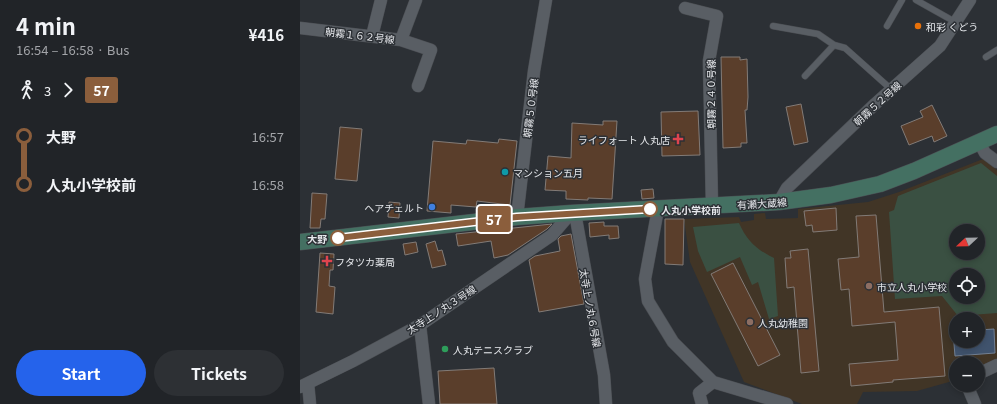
<!DOCTYPE html>
<html lang="en">
<head>
<meta charset="utf-8">
<style>
	:root { --surface:#212428; --page:#2d3034; --text:#f1f3f6; --muted:#a2a4a8; --line:#3e4145; --accent:#2563eb }
	body { margin:0; font-family:Georgia,"Noto Sans JP",serif; background:var(--page); color:var(--text); height:100vh; display:flex; flex-direction:column; font-size:15px; white-space:nowrap }
	* { box-sizing:border-box; margin:0 }
	p { font-size:13px; color:var(--muted) }
	.icon { flex:none; width:22px; height:22px; fill:none; stroke:currentColor; stroke-width:2; stroke-linecap:round; stroke-linejoin:round }
	.map { position:relative; flex:1; overflow:hidden }
	.drawer { display:flex; flex-direction:column; background:var(--surface); width:300px }
	.drawer>* { flex:none }
	.badge { padding:0 8px; border-radius:3px; font-size:14px; line-height:26px }
	.needle { width:26px; rotate:248deg }
	.buttons { position:absolute; left:649px; top:224px; display:grid; gap:8px }
	.buttons a { display:grid; place-items:center; width:36px; height:36px; border-radius:50%; background:var(--surface); box-shadow:0 2px 6px #0003,0 0 0 1px var(--line); font-size:20px }
	.map>.badge { position:absolute; translate:-50% -50%; box-shadow:0 0 0 2px #fff }
	.legs { display:flex; align-items:center; gap:6px; height:44px; padding:0 16px; font-size:13px }
	.legs p { margin-inline-start:auto }
	.summary { display:flex; align-items:center; justify-content:space-between; height:68px; padding:0 16px }
	h1 { font-size:22px; font-weight:700; line-height:30px }
	.action { display:flex; gap:8px; margin-top:auto; padding:8px 16px }
	.action a { flex:1; height:46px; border-radius:24px; background:var(--accent); color:#fff; font-size:16px; font-weight:700; line-height:46px; text-align:center }
	.action a+a { background:var(--page); color:var(--text) }
	ul { padding:0 16px; list-style:none }
	li { display:flex; align-items:center; gap:14px; height:48px; font-size:15px }
	li i { display:grid; place-items:center; width:6px; height:100%; margin:0 5px; background:currentColor }
	li i::after { content:''; width:10px; height:10px; margin:-5px; border:3px solid; border-radius:50%; background:var(--surface) }
	li p { margin-inline-start:auto }
	li:first-child i { background:linear-gradient(#0000 50%,currentColor 0) }
	li:last-child i { background:linear-gradient(currentColor 50%,#0000 0) }
	main { display:flex; flex:1; min-height:0 }
	.map>svg:first-child { display:block }
	.education { fill:#413526; fill-rule:evenodd }
	.green { fill:#3a5042; fill-rule:evenodd }
	.water { fill:#40536d; stroke:#728093 }
	.building { fill:#5a3e2b; stroke:#827b77 }
	.lines { fill:none; stroke-linecap:round; stroke-linejoin:round }
	.service-casing { stroke:#4b4e53; stroke-width:7 }
	.minor-casing { stroke:#4b4e53; stroke-width:13 }
	.secondary-casing { stroke:#4b4e53; stroke-width:17 }
	.service { stroke:#595e64; stroke-width:6 }
	.minor { stroke:#595e64; stroke-width:12 }
	.secondary { stroke:#447062; stroke-width:16 }
	.line-1-casing { stroke:#fff; stroke-width:9 }
	.line-1 { stroke:#8b5e3c; stroke-width:6 }
	.food-dot { fill:#e8710a; stroke:#2c3035; stroke-width:1.5 }
	.health-dot { fill:#e0444e; stroke:#2c3035; stroke-width:1.5 }
	.culture-dot { fill:#0f9aa8; stroke:#2c3035; stroke-width:1.5 }
	.shop-dot { fill:#3f7fe0; stroke:#2c3035; stroke-width:1.5 }
	.stop-1-dot { fill:#fff; stroke:#8b5e3c; stroke-width:2 }
	.education-dot { fill:#8d6e63; stroke:#2c3035; stroke-width:1.5 }
	.leisure-dot { fill:#2e9e5b; stroke:#2c3035; stroke-width:1.5 }
	.labels { text-anchor:middle; dominant-baseline:central; stroke-width:3; stroke-linejoin:round; paint-order:stroke }
	.poi-label { font-size:10px; fill:#e6e8ec; stroke:#2c3035; text-anchor:start }
	.street-label { font-size:10px; fill:#e6e8ec; stroke:#2c3035 }
	.stop-label { font-size:10px; font-weight:bold; fill:#e6e8ec; stroke:#2c3035; text-anchor:start }
</style>
</head>
<body>
<main>
<section class="drawer">
<div class="summary"><div><h1>4 min</h1><p>16:54 – 16:58 · Bus</p></div><b>¥416</b></div>
<div class="legs"><svg class="icon" aria-label="walk" viewBox="0 0 24 24"><circle cx="13" cy="4" r="2"/><path d="M13 8l-2 6 4 7M11 14l-3 7M7 12l3-4h3l4 4"/></svg>3<svg class="icon" aria-label="forward" viewBox="0 0 24 24"><path d="M9 5l7 7-7 7"/></svg><b class="badge" style="background:#8b5e3c;color:#fff">57</b></div>
<ul>
<li><i style="color:#8b5e3c"></i><b>大野</b><p>16:57</p></li>
<li><i style="color:#8b5e3c"></i><b>人丸小学校前</b><p>16:58</p></li>
</ul>
<div class="action"><a>Start</a><a>Tickets</a></div>
</section>
<div class="map">
<svg width="697" height="404" viewBox="0 0 697 404">
	<rect width="100%" height="100%" fill="#2c3035"/>
	<path class="education" d="M683,159L697,170V359L678,370V363H656V380L617,391L563,392L557,404H502L444,382L390,262L384,219L439,217L441,222L454,220V214L465,213L466,219L498,218V209L568,202L599,192ZM656,231H678V253H656ZM656,275H678V297H656ZM656,319H678V341H656Z"/>
	<path class="green" d="M681,163L697,176V313L658,316L642,296L595,299L589,212L594,210L598,196ZM656,231H678V253H656ZM656,275H678V297H656Z
		M439,223C447,241 457,250 474,258L478,316L469,319L458,282L452,285L440,257L407,272L398,251L393,227Z"/>
	<path class="water" d="M694,329L695,353L655,356L653,332H656V341H678V330Z"/>
	<path class="building" d="M421,57H440V60L447,59L448,97L447,110H445L447,143H441V147L423,148Z
		M501,104L508,142L494,145L486,107Z
		M632,105L647,136L634,142L632,136L609,145L601,126L623,117L620,111Z
		M398,111L400,155L362,156L361,112Z
		M303,121H317L312,199L288,198V200L266,199V191L245,190L248,156L271,158L272,123L303,125Z
		M40,127L62,129L57,181L35,179Z
		M199,139L217,141L210,205L177,201L176,207L151,205V213L127,211L133,141L166,144L167,140L198,143Z
		M353,189L354,198L342,199L341,190Z
		M12,193L27,194L25,219H21L20,228H10Z
		M89,202L100,203L99,218L88,217Z
		M536,208L537,230L513,232L512,225L506,226L504,211Z
		M576,215L584,312L639,307L645,376L593,380V382L551,386L549,364L598,360L595,322L552,326L549,289L541,290L538,259L559,257L556,216Z
		M365,219H384L383,265L365,264Z
		M304,222V226H318L319,238L309,239V235L290,237L289,223Z
		M252,224L247,229L208,255L194,258L191,241L158,246L156,234Z
		M271,234L284,304L239,312L229,260L235,256L260,251L258,239L261,236Z
		M135,241L138,251L142,250L146,265L132,268L126,244Z
		M116,242L118,252L105,255L103,244Z
		M508,249L519,371L501,373L494,287L487,288L485,258H491L490,251Z
		M20,253L34,254L33,270H30L29,286L35,287L33,314L16,312Z
		M433,263L480,355L458,366L411,274Z
		M194,368L197,404H140L138,371Z"/>
	<g class="lines">
		<defs>
			<path id="service" d="M616,0L657,23
				M473,26L518,34L534,45
				M587,26L602,0
				M686,57L697,50
				M505,76L534,45L545,48L592,90"/>
			<path id="minor" d="M385,8L417,16L409,61L412,206
				M0,28L101,40L116,0
				M72,36L81,0
				M101,40L131,50L118,86
				M679,142L685,153L697,162
				M479,202L487,188L575,104L640,46L670,0
				M358,209L345,279L348,301L373,342L413,382L487,404
				M275,213L304,375L306,404
				M217,217L234,71L246,0
				M120,325L129,404
				M678,374L697,365
				M8,383L10,404
				M667,385L675,404
				M0,387L53,361L120,325L252,235L271,213
				M402,404L399,393L413,382"/>
			<path id="secondary" d="M0,242L217,217L271,213L479,202L531,195L580,184L614,171L697,134"/>
		</defs>
		<use href="#service" class="service-casing"/>
		<use href="#minor" class="minor-casing"/>
		<use href="#secondary" class="secondary-casing"/>
		<use href="#service" class="service"/>
		<use href="#minor" class="minor"/>
		<use href="#secondary" class="secondary"/>
	</g>
	<g class="lines">
		<defs>
			<path id="line-1" d="M38,238L217,217L350,209"/>
		</defs>
		<use href="#line-1" class="line-1-casing"/>
		<use href="#line-1" class="line-1"/>
	</g>
	<circle class="food-dot" cx="618" cy="26" r="4"/>
	<g class="health-dot">
		<path d="M376 133h4v4h4v4h-4v4h-4v-4h-4v-4h4z"/>
		<path d="M25 255h4v4h4v4h-4v4h-4v-4h-4v-4h4z"/>
	</g>
	<circle class="culture-dot" cx="205" cy="172" r="4"/>
	<circle class="shop-dot" cx="132" cy="207" r="4"/>
	<g class="stop-1-dot">
		<circle cx="350" cy="209" r="7"/>
		<circle cx="38" cy="238" r="7"/>
	</g>
	<g class="education-dot">
		<circle cx="569" cy="286" r="4"/>
		<circle cx="450" cy="322" r="4"/>
	</g>
	<circle class="leisure-dot" cx="145" cy="349" r="4"/>
	<g class="labels">
		<g class="poi-label">
			<text x="626" y="26">和彩 くどう</text>
			<text x="370" y="139" text-anchor="end">ライフォート 人丸店</text>
			<text x="213" y="172">マンション五月</text>
			<text x="124" y="207" text-anchor="end">ヘアチェルト</text>
			<text x="35" y="261">フタツカ薬局</text>
			<text x="577" y="286">市立人丸小学校</text>
			<text x="458" y="322">人丸幼稚園</text>
			<text x="153" y="349">人丸テニスクラブ</text>
		</g>
		<g class="street-label">
			<text transform="translate(60 35) rotate(7)">朝霧１６２号線</text>
			<text transform="translate(410 94) rotate(-90)">朝霧２４０号線</text>
			<text transform="translate(577 103) rotate(-42)">朝霧５２号線</text>
			<text transform="translate(230 108) rotate(-83)">朝霧５０号線</text>
			<text transform="translate(462 203) rotate(-4)">有瀬大蔵線</text>
			<text transform="translate(291 308) rotate(80)">太寺上ノ丸６号線</text>
			<text transform="translate(141 309) rotate(-33)">太寺上ノ丸３号線</text>
		</g>
		<g class="stop-label">
			<text x="361" y="209">人丸小学校前</text>
			<text x="27" y="238" text-anchor="end">大野</text>
		</g>
	</g>
</svg>
<div class="buttons">
<a><svg class="needle" viewBox="-14 -14 28 28"><path d="M0-13l5 13h-10z" fill="#e53935"/><path d="M0 13l5-13h-10z" fill="#a2a4a8"/></svg></a>
<a><svg class="icon" aria-label="locate" viewBox="0 0 24 24"><circle cx="12" cy="12" r="6"/><path d="M12 2v4M12 18v4M2 12h4M18 12h4"/></svg></a>
<a>+</a>
<a>−</a>
</div>
<b class="badge" style="left:194px;top:219px;background:#8b5e3c;color:#fff">57</b>
</div>
</main>
</body>
</html>
